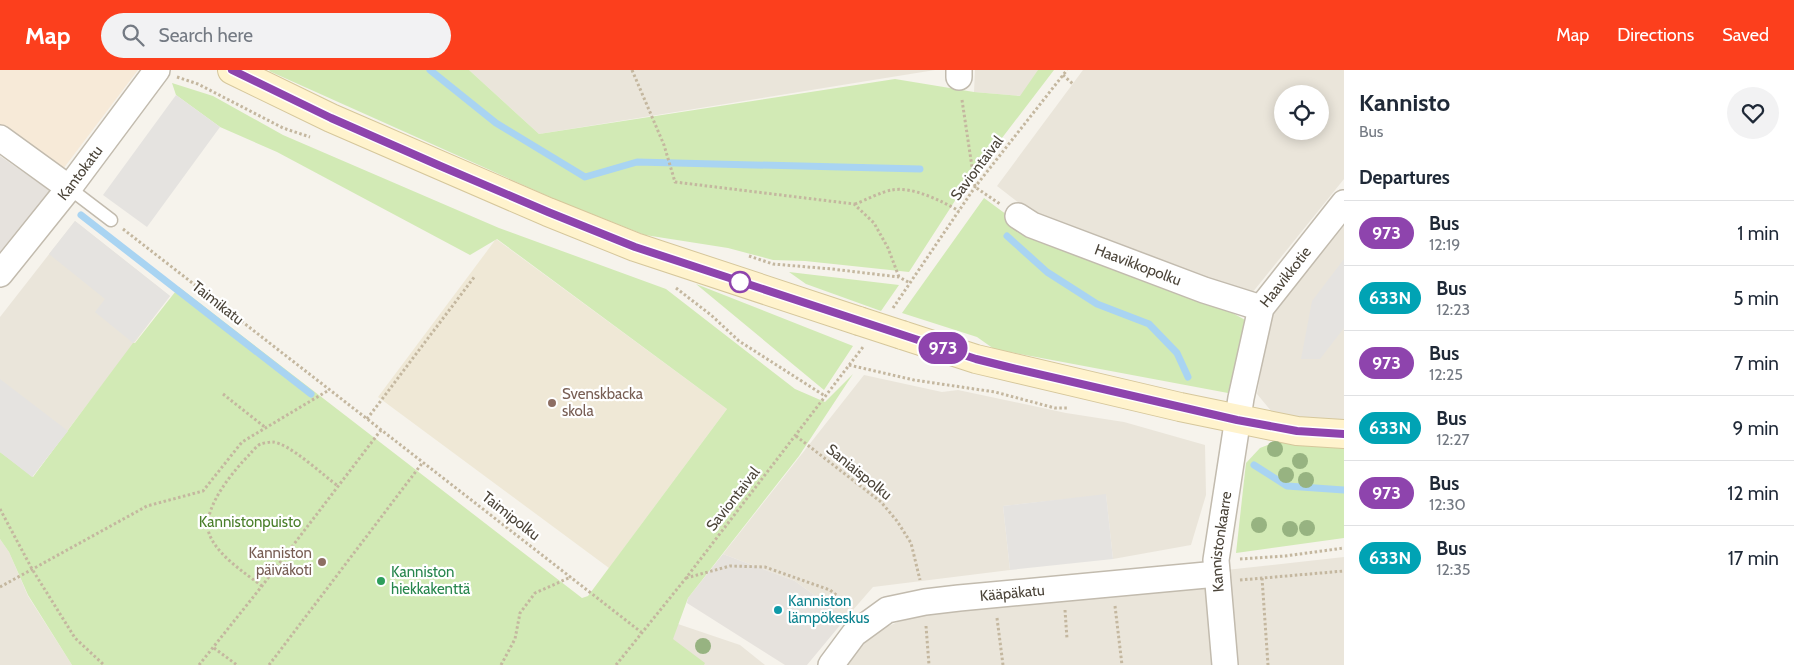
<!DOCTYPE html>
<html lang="en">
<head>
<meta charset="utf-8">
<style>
	:root { --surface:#fff; --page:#f2f2f3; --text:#1f2937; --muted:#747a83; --line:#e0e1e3; --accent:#fc3f1d }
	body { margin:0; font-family:Cabin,sans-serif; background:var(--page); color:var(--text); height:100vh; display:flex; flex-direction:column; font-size:19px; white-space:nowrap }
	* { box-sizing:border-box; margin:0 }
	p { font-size:16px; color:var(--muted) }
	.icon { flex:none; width:28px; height:28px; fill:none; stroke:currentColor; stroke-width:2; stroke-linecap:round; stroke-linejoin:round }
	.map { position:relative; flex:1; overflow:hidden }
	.drawer { display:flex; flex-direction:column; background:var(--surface); width:450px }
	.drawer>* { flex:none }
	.badge { padding:0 10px; border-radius:16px; font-size:18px; line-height:32px }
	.buttons { position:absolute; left:1274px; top:15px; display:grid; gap:10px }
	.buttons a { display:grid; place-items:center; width:55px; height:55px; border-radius:50%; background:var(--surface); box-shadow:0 2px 12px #0003; font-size:25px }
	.map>.badge { position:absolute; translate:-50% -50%; box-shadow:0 0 0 2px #fff }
	h2 { padding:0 15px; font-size:19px; line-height:45px }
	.round { display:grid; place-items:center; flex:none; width:52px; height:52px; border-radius:26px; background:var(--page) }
	.headline { display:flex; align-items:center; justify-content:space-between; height:85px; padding:0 15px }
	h1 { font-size:24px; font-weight:800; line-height:38px }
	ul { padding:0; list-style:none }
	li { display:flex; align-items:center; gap:15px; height:65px; padding:0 15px; border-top:1px solid var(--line) }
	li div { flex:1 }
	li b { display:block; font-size:19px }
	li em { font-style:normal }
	li .badge { min-width:55px; font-weight:700; text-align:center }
	header { display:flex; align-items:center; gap:30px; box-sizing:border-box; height:70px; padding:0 25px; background:var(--accent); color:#fff }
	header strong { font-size:24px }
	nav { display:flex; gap:28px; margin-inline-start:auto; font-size:18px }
	.search { width:350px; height:45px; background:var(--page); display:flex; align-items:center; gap:12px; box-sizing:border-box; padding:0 18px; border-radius:28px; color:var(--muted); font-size:19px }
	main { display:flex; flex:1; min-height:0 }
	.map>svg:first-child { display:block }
	.residential { fill:#eae5da; fill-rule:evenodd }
	.commercial { fill:#f7ead8 }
	.industrial { fill:#e6e2dd }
	.education { fill:#efe8d6 }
	.green { fill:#d2eab5 }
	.parking { fill:#e5e3e0 }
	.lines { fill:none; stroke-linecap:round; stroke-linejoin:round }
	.stream { stroke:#a9d4f2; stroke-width:7 }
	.lane-casing { stroke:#c2bbae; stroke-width:15 }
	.street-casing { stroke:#c2bbae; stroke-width:28 }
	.secondary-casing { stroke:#d6c79b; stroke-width:30 }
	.path { stroke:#c4b79f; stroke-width:3; stroke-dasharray:2.5 2.5; stroke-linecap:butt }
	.lane { stroke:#fff; stroke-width:12 }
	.street { stroke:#fff; stroke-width:25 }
	.secondary { stroke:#fff3cd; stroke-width:28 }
	.secondary-bridge-casing { stroke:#d6c79b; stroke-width:30; stroke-linecap:butt }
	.secondary-bridge { stroke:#fff3cd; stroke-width:28 }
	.tree { fill:#97b381 }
	.line-casing { stroke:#fff; stroke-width:11 }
	.line { stroke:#8e44ad; stroke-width:8 }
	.stop-dot { fill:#fff; stroke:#8e44ad; stroke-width:2.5 }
	.education-dot { fill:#8d6e63; stroke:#fff; stroke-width:2 }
	.leisure-dot { fill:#2e9e5b; stroke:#fff; stroke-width:2 }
	.culture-dot { fill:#0f9aa8; stroke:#fff; stroke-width:2 }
	.labels { text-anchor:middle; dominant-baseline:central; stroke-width:4.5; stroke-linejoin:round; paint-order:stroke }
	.street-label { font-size:15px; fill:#4b4439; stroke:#fff }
	.education-label { font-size:15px; fill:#785e54; stroke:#fff; text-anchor:start }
	.park-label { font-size:15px; fill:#4a7f2a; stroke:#fff }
	.leisure-label { font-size:15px; fill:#27864d; stroke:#fff; text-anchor:start }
	.culture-label { font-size:15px; fill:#0d838f; stroke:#fff; text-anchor:start }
</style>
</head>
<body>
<header>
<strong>Map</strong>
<div class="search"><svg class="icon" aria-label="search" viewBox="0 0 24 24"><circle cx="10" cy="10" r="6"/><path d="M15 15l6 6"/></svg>Search here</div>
<nav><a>Map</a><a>Directions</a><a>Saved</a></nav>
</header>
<main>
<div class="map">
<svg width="1344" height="595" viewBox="0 0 1344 595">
	<rect width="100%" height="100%" fill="#f6f3ec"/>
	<path class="residential" d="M469,0H935L539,64Z
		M975,0H1039L1021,26L974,22Z
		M1083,0H1344V109L1252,223L1206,210L1036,146L997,116ZM1282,24H1320V61H1282Z
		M1344,147V357L1277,348L1257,324L1271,243Z
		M75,151L170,226L32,407L0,382V247Z
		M864,305L942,322L958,320L1066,343L1124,352L1205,375L1206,425L1191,475L1113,489L1106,425L1003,436L1010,500L873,517L846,548L795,511L723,484Z
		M0,469L9,482L28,526L72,595H0Z
		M1344,487V595H1234L1226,500Z
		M1207,516L1215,595H837L858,569L898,552L940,541Z
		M675,553L740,575L765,595H641Z"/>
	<path class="commercial" d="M0,0H138L60,103L0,60Z"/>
	<path class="industrial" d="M0,86L52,122L0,188Z
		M723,484L795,511L846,548L807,595H785L687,533L688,528Z"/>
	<path class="education" d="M496,169L727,339L609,498L378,327Z"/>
	<path class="green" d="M270,0H469L539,64L895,9L974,22L1020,26L1038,0H1054L960,123L909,202L805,191L773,190L728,178L645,165L559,131L269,1Z
		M172,13L213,26L283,65L499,158L666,219L795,319L825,332L853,304L799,386L688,528L673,569L705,593L704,595H72L28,525L9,482L0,469V382L33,407L133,273H135L179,217L582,528L588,526L727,339L497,169L470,185L277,82L220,57L176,25Z
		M984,128L1029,161L1200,225L1247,251L1228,323L994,279L977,267L902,243Z
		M789,202L899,215L881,241L806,214Z
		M696,214L853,276L824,320Z
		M1278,371L1344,375V468L1236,483L1246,393L1260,378Z"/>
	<path class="parking" d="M176,25L220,57L147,157L103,125Z
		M75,151L170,226L133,273L95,242L105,229L49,184Z
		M1344,189V258L1320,289H1301L1312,231Z
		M0,309L68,361L32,407L0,382Z
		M1106,424L1113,489L1010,500L1003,436Z"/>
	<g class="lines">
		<path class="stream" d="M430,0L496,53L585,107L637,92L920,99
			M81,145L311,324
			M1007,166L1047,202L1097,234L1149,254L1177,283L1188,307
			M1254,395L1287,416L1344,420"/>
		<defs>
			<path id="lane" d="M69,118L111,150"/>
			<g id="street">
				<path d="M959,0V7"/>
				<path d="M0,68L69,118"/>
				<path id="s1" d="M1018,146L1032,155L1204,220L1261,238"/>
				<path id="s2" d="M0,204L69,118L157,0"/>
				<path id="s3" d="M831,595L854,564L887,540L925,532L959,528L1217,504"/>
				<path id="s4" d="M1225,595L1216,490L1241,328L1261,238L1344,133"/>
			</g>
			<path id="secondary" d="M232,0L331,48L548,142L635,177L859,251
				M902,265L976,289L1180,337L1297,361L1344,364"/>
		</defs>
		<use href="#lane" class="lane-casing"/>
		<use href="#street" class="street-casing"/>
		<use href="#secondary" class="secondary-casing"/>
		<path class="path" d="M632,0L664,75L675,112L854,134L874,153L888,178L899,207
			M1063,5L1074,15
			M177,7L198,14L283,58L310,67
			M962,30L975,117L1000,134
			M855,134C866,130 883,121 892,120C912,116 942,131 959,141
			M123,159L641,562
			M749,186L773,194L832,199L899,207L910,213
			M676,218L711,245L739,271L825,326
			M893,238L975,117L1067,0
			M849,295L914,310L995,322L1055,338H1069
			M223,324L266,358
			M367,349L475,206
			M796,366L881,432L897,451L911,473L920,510
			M0,439L32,499L75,568L104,595
			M1240,489L1285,486L1344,478
			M686,508L730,496L765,497L830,520L851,537
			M1262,508L1268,595
			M1240,510L1344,501
			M262,516C245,503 212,482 208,459C205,435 234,400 250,384C253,381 257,375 261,374C263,373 270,372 272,372C288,372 324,406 338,416
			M0,517L147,436L203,421L242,372L329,320
			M1115,536L1122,595
			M1065,540L1067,569
			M997,548L1003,595
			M926,556L929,595
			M214,578L237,595
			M199,595L262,516L381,360
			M269,595L423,392
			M501,595L515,569L520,543L535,523L571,507
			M616,595L686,508L863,277"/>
		<use href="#lane" class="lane"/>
		<use href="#street" class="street"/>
		<use href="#secondary" class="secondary"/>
		<defs>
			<path id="secondary-bridge" d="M859,251L902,265"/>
		</defs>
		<use href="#secondary-bridge" class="secondary-bridge-casing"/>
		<use href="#secondary-bridge" class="secondary-bridge"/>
	</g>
	<g class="tree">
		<circle cx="1275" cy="379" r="8"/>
		<circle cx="1300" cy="391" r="8"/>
		<circle cx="1286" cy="405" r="8"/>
		<circle cx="1306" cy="410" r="8"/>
		<circle cx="1259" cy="455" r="8"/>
		<circle cx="1307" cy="458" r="8"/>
		<circle cx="1290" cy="459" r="8"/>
		<circle cx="703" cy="576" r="8"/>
	</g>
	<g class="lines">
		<defs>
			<path id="line" d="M232,0L331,48L438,95L548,142L635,177L976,289L1008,297L1237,350L1297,361L1344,364"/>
		</defs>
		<use href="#line" class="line-casing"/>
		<use href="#line" class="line"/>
	</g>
	<circle class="stop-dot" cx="740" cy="212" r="10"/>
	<g class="education-dot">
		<circle cx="552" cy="333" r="5"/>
		<circle cx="322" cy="492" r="5"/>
	</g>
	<circle class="leisure-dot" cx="381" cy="511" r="5"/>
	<circle class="culture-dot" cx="778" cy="540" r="5"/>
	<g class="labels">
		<g class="street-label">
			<text transform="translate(977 98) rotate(-53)">Saviontaival</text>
			<text stroke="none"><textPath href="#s2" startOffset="129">Kantokatu</textPath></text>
			<text stroke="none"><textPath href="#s1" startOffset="130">Haavikkopolku</textPath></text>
			<text stroke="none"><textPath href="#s4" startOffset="401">Haavikkotie</textPath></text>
			<text transform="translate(218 233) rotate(38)">Taimikatu</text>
			<text transform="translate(859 402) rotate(39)">Saniaispolku</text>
			<text transform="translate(733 429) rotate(-52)">Saviontaival</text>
			<text transform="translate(511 446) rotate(38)">Taimipolku</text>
			<text stroke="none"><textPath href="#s4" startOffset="124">Kannistonkaarre</textPath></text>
			<text stroke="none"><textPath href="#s3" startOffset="206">Kääpäkatu</textPath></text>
		</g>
		<g class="education-label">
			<text x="562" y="324">Svenskbacka<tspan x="562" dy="17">skola</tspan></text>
			<text x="312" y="483" text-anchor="end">Kanniston<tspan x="312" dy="17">päiväkoti</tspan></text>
		</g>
		<g class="park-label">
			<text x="250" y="452">Kannistonpuisto</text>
		</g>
		<g class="leisure-label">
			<text x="391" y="502">Kanniston<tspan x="391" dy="17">hiekkakenttä</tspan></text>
		</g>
		<g class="culture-label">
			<text x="788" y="531">Kanniston<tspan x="788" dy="17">lämpökeskus</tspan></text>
		</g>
	</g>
</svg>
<div class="buttons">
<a><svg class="icon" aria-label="locate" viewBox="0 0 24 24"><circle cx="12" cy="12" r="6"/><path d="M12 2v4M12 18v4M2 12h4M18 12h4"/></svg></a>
</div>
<b class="badge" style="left:943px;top:278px;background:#8e44ad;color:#fff">973</b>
</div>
<section class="drawer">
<div class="headline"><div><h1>Kannisto</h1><p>Bus</p></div><a class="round"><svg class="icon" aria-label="heart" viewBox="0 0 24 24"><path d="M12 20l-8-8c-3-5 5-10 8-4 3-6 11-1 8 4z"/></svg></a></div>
<h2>Departures</h2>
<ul>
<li><span class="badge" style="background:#8e44ad;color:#fff">973</span><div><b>Bus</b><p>12:19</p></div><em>1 min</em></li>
<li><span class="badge" style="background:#00a3b4;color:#fff">633N</span><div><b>Bus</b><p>12:23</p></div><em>5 min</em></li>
<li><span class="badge" style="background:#8e44ad;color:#fff">973</span><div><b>Bus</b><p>12:25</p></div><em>7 min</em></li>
<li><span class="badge" style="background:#00a3b4;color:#fff">633N</span><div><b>Bus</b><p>12:27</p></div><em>9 min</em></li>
<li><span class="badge" style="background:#8e44ad;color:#fff">973</span><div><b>Bus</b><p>12:30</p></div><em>12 min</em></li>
<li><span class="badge" style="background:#00a3b4;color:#fff">633N</span><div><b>Bus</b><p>12:35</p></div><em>17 min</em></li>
</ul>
</section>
</main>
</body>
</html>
